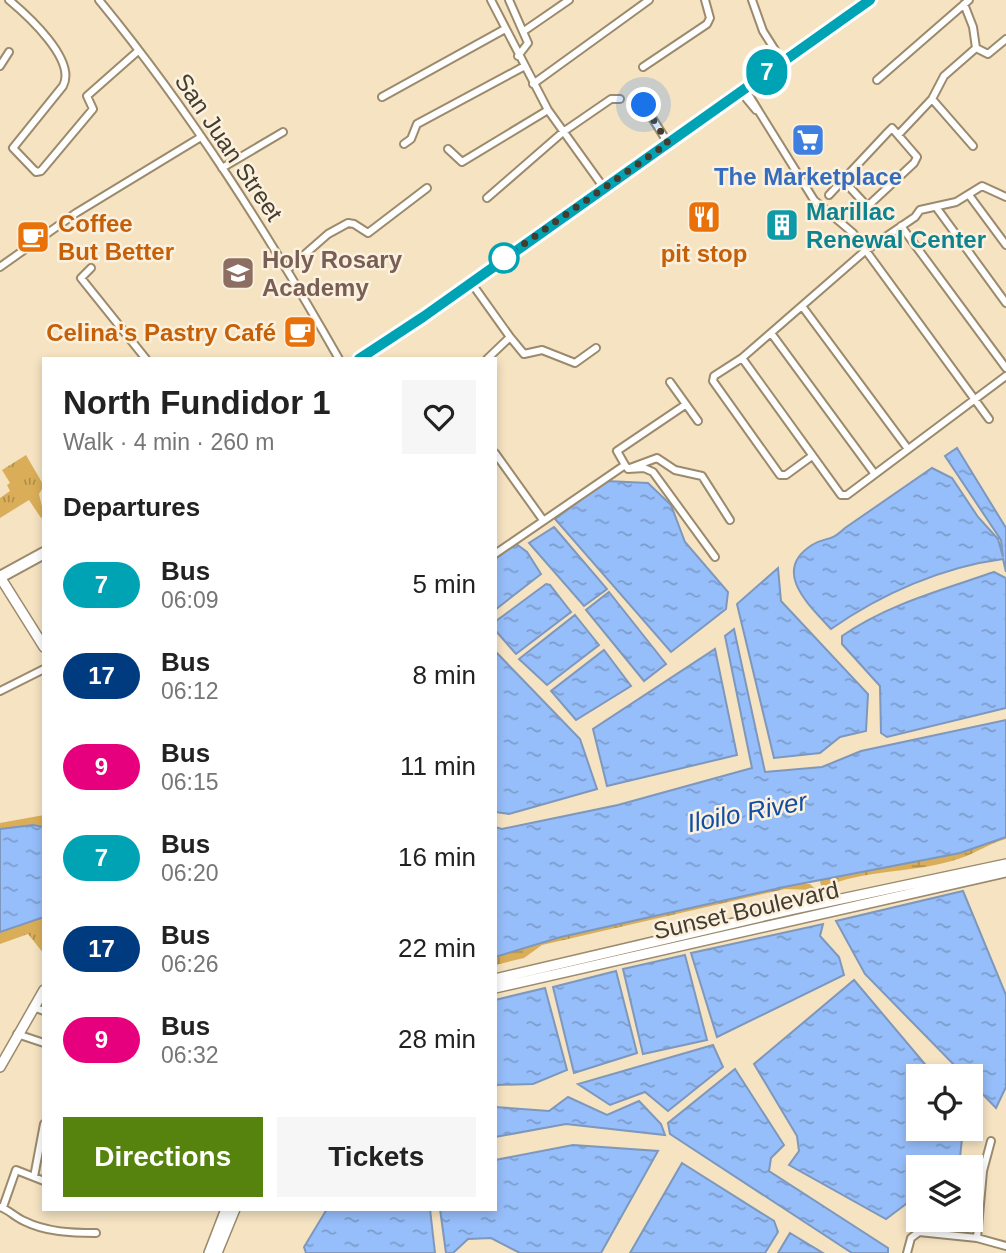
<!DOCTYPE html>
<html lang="en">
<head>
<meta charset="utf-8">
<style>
	:root { --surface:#fff; --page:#f6f6f6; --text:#222; --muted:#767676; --accent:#56830e }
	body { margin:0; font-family:Arial,sans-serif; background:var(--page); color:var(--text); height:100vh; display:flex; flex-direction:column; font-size:26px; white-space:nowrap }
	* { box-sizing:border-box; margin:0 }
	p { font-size:23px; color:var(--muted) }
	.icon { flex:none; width:38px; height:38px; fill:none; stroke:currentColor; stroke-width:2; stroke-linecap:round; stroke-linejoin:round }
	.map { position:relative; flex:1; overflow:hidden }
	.side { position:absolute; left:42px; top:357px; width:455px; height:854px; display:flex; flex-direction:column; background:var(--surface); border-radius:0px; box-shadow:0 4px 10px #0003 }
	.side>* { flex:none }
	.badge { padding:0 14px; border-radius:23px; font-size:24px; line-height:46px }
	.fabs { position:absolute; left:906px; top:1064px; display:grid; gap:14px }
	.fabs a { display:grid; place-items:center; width:77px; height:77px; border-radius:0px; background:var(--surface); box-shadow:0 4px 10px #0003; font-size:35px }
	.you { position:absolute; width:35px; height:35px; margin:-18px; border:5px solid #fff; border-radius:50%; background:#1a73e8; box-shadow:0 0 0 10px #1a73e833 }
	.map>.badge { position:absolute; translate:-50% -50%; box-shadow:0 0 0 4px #fff }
	h2 { padding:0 21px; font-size:26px; line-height:63px }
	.round { display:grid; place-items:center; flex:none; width:74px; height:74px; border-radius:0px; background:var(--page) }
	.head { display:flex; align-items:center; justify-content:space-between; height:119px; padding:0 21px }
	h1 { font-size:33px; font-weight:600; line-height:52px }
	.button { display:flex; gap:14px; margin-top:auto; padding:14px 21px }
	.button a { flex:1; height:80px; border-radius:0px; background:var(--accent); color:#fff; font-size:28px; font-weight:600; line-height:80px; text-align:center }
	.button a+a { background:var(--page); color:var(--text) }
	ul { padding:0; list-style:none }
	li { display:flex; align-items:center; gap:21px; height:91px; padding:0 21px }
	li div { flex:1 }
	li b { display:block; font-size:26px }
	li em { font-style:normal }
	li .badge { min-width:77px; font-weight:700; text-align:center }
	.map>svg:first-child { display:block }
	.grass { fill:url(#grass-tufts) }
	.wetland { fill:url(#wetland-marsh) }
	.water { fill:url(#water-ripples); stroke:#7d97bd; stroke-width:2 }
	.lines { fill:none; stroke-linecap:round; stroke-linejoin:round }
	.street-casing { stroke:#9b8a6c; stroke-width:10 }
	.secondary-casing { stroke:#9b8a6c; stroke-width:12 }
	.primary-casing { stroke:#9b8a6c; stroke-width:14 }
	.street { stroke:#fff; stroke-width:6 }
	.secondary { stroke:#fff; stroke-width:9 }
	.primary { stroke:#fff; stroke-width:10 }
	.line-casing { stroke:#fff; stroke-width:16 }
	.line { stroke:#00a3b4; stroke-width:10 }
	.walk { stroke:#433c2f; stroke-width:7; stroke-dasharray:0 12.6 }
	.stop-dot { fill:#fff; stroke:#00a3b4; stroke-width:3.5 }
	.labels { text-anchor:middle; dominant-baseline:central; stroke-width:5; stroke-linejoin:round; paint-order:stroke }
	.street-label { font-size:24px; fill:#433c2f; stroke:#fcf1de }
	.shop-label { font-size:24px; font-weight:bold; fill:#366cbe; stroke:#fcf1de }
	.culture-label { font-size:24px; font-weight:bold; fill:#0d838f; stroke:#fcf1de; text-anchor:start }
	.food-label { font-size:24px; font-weight:bold; fill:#c56008; stroke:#fcf1de; text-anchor:start }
	.education-label { font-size:24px; font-weight:bold; fill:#785e54; stroke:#fcf1de; text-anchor:start }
	.water-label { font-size:26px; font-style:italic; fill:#104ea3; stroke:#fcf1de }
</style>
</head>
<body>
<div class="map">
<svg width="1006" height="1253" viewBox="0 0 1006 1253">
	<defs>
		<pattern id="grass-tufts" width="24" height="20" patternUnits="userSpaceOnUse" patternTransform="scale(1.75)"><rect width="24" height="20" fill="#daae58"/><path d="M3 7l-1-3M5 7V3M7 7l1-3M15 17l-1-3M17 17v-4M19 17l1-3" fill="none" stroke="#b28f49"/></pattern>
		<pattern id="wetland-marsh" width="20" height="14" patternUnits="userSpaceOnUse" patternTransform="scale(1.75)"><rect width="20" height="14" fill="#daae58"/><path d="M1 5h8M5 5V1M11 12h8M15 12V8" fill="none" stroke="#b28f49"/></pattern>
		<pattern id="water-ripples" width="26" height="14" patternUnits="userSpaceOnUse" patternTransform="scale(1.75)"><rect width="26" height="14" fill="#96befa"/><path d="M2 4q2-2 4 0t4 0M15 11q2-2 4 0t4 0" fill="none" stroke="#7c9ccb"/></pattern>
	</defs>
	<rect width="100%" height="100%" fill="#f5e3c2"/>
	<path class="grass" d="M26,455L44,486L39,494L44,515L41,518L29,500L0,518V498L10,491L7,485L10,483L2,470Z
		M44,815V827L0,829V823Z
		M44,917V954L28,934L0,944V932Z"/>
	<path class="wetland" d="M1006,835V839C990,843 976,853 961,858C916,874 865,868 822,888L820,882L823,877L950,849L955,855L962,850Z
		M797,884H810L816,890L785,889L542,945L524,958L495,965V946Z"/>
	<path class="water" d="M957,448L1006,528V572L1003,559C942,567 881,594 831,629C809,605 771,571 812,545C827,536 829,543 845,528L932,468L952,478L978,517L998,539L1003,557L1001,540L945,456Z
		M606,481L648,483L671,505L685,542L728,592L726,609L671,652L555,519Z
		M554,527L607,589L584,606L529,543Z
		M515,543L527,552L541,574L495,610V559Z
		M778,568L781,601L868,694L866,731L840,737L820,753L774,758L737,604Z
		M994,572L1006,578V708L887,737L881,733L880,686L842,644V636C888,604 942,590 994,572Z
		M546,584L550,585L571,612L516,654L495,630L496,621Z
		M609,592L666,664L644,681L586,610Z
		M575,615L599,645L547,685L519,659Z
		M734,629L765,772L822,767L861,751L1006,720V837L960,853L784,887L561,937L495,957V827L502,829L618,805L752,768L725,636Z
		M715,649L737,755L607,786L593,729Z
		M604,650L631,686L576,720L551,691Z
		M495,651L580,739L597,789L509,814L495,812Z
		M33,825L44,827V917L0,932V829Z
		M963,891L1006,995V1087L996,1108L971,1082V1076H965L865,974L836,921Z
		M823,924L820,936L839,957L844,975L717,1037L691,953Z
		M685,955L707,1040L643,1054L623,969Z
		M616,971L637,1053L574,1073L553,987Z
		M854,980L935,1076H919V1129H963L959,1167H919V1200L910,1201L886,1219L789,1165L799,1151L797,1136L754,1064Z
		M545,988L567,1070L533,1084L495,1085V1000Z
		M713,1045L723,1067L668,1111L645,1092L610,1105L578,1084Z
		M735,1069L784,1145L771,1158L769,1171L888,1248V1253H852L670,1134L668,1123Z
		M568,1097L607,1115L639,1101L661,1124L665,1135L566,1124L495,1137V1107L549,1111Z
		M573,1145L658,1151L601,1253H520L491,1238L468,1239L453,1253H446L440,1209H495V1160Z
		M682,1163L774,1221L778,1232L765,1253H630Z
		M327,1209H430L435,1253H306L304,1247Z
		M790,1233L823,1253H778Z"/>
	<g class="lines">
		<defs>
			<path id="street" d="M9,0C27,15 77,60 63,86L13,148L36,172L41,171L93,109L87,96L138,51
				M99,0C191,112 268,234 339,359
				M491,0L548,110L604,188
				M509,0L528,43L518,56
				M752,0L763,31L782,61
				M524,31L569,0
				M976,48L988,54L1006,39
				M0,66L9,52
				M643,67L707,24L710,18L705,0
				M877,80L969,0
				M533,84L649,0
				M745,89L814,200L853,233L989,419
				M741,92L756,110
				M382,97L505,29
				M932,99L973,146
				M644,105L668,143
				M899,134L932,99L944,76L976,48L973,27L964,4
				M404,144L411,139L417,124L523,67
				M448,149L462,162L548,110
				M222,168L283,132
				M829,195L888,132L892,128L917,157L914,163L870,204L866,205L843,180
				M969,195L1006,245
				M487,198L563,132L611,99H620
				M936,207L1006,303
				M901,226L1006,368
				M0,267L76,213L201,137
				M91,268L81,278L146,359
				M288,269L328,234L348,223L354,224L368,233L427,188
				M470,281L510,337L487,359
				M802,306L908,449
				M771,333L874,473
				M510,337L524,354L542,350L575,363L596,348
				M742,358L841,495H847L1006,376
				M670,382L698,421
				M495,453L543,520
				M812,456L786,475H780L713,381L714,376L742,358L865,251L915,217L920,210L956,202L982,186L1006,197
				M625,465L617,451L685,405
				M630,468L657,458L675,470L702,476L730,520
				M495,554L625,465L628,469L644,468L653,472L715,557
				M0,691L44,669
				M33,1007L44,1011
				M17,1034L44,1043
				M991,1141L983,1171L977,1238L1006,1246
				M34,1177L44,1124
				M0,1207C9,1210 15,1217 24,1221C46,1232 71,1233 96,1233
				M3,1207L16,1170L44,1181
				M907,1253L911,1238L919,1232L977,1238"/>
			<path id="secondary" d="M0,577L44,647
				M495,979L794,909L1006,864
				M495,988L1006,872
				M0,1067L44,990
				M209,1253L226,1209
				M217,1253L235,1209"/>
			<path id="primary" d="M359,359L423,317L870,0
				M0,577L44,553"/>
		</defs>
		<use href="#street" class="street-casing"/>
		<use href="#secondary" class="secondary-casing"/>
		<use href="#primary" class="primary-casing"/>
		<use href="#street" class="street"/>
		<use href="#secondary" class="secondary"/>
		<use href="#primary" class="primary"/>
	</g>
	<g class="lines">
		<defs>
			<path id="line" d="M359,359L423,317L870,0"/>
		</defs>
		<use href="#line" class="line-casing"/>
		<use href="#line" class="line"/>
		<path class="walk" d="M504,258L668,143L644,105"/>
	</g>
	<defs>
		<symbol id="supermarket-square" viewBox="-11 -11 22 22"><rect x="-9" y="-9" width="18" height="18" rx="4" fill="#3f7fe0" stroke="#fcf1de"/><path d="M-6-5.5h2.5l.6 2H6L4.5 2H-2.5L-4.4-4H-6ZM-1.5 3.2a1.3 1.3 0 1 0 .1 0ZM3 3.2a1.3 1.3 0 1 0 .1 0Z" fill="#fff"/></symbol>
		<symbol id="restaurant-square" viewBox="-11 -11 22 22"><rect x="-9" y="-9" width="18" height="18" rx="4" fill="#e8710a" stroke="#fcf1de"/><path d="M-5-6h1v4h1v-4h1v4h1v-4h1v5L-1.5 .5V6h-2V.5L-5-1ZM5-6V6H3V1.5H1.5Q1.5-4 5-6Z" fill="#fff"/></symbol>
		<symbol id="building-square" viewBox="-11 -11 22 22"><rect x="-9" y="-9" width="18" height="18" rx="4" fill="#0f9aa8" stroke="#fcf1de"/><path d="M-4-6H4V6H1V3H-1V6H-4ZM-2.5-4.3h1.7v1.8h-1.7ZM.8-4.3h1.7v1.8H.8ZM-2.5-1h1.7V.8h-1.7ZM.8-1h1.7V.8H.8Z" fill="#fff"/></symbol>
		<symbol id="cafe-square" viewBox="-11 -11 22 22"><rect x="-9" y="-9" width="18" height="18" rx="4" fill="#e8710a" stroke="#fcf1de"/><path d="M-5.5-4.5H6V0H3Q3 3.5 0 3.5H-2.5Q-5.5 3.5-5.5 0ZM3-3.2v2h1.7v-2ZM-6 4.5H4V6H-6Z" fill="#fff"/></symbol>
		<symbol id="school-square" viewBox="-11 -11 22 22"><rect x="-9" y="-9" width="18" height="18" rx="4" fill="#8d6e63" stroke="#fcf1de"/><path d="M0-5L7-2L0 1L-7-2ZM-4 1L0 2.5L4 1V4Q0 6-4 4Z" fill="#fff"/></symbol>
	</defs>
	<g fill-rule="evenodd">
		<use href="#supermarket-square" x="789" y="121" width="38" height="38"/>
		<use href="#restaurant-square" x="685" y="198" width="38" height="38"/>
		<use href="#building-square" x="763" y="206" width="38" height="38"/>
		<use href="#cafe-square" x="14" y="218" width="38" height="38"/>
		<use href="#school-square" x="219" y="254" width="38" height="38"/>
		<use href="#cafe-square" x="281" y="313" width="38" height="38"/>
	</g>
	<circle class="stop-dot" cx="504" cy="258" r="14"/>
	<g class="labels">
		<g class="street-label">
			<text transform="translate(229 147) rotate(56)">San Juan Street</text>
			<text transform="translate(746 910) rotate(-13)">Sunset Boulevard</text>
		</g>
		<g class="shop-label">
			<text x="808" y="176">The Marketplace</text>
		</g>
		<g class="culture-label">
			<text x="806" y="211">Marillac<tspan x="806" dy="28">Renewal Center</tspan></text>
		</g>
		<g class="food-label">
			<text x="58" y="223">Coffee<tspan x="58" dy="28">But Better</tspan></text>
			<text x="704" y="253" text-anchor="middle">pit stop</text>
			<text x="276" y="332" text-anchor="end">Celina's Pastry Café</text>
		</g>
		<g class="education-label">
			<text x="262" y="259">Holy Rosary<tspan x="262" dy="28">Academy</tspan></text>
		</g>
		<g class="water-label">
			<text transform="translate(747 812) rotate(-11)">Iloilo River</text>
		</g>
	</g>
</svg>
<div class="fabs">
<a><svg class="icon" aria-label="locate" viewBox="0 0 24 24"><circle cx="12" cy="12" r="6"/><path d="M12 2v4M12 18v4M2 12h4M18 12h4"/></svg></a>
<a><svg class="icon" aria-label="layers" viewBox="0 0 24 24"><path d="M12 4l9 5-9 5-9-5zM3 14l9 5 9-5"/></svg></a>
</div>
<div class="you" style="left:644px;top:105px"></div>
<b class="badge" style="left:767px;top:72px;background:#00a3b4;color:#fff">7</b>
<section class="side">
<div class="head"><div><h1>North Fundidor 1</h1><p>Walk · 4 min · 260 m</p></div><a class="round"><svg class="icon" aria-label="heart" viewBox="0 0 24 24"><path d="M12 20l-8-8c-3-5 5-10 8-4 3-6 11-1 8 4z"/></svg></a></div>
<h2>Departures</h2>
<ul>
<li><span class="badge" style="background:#00a3b4;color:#fff">7</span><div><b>Bus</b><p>06:09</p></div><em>5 min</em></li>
<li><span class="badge" style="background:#003b80;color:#fff">17</span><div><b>Bus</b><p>06:12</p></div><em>8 min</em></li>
<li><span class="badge" style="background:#e6007e;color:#fff">9</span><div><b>Bus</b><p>06:15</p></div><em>11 min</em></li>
<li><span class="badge" style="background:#00a3b4;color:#fff">7</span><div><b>Bus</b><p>06:20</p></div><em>16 min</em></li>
<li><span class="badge" style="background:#003b80;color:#fff">17</span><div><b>Bus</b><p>06:26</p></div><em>22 min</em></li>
<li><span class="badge" style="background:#e6007e;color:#fff">9</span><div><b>Bus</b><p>06:32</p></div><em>28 min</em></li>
</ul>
<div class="button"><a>Directions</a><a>Tickets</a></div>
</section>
</div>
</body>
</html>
